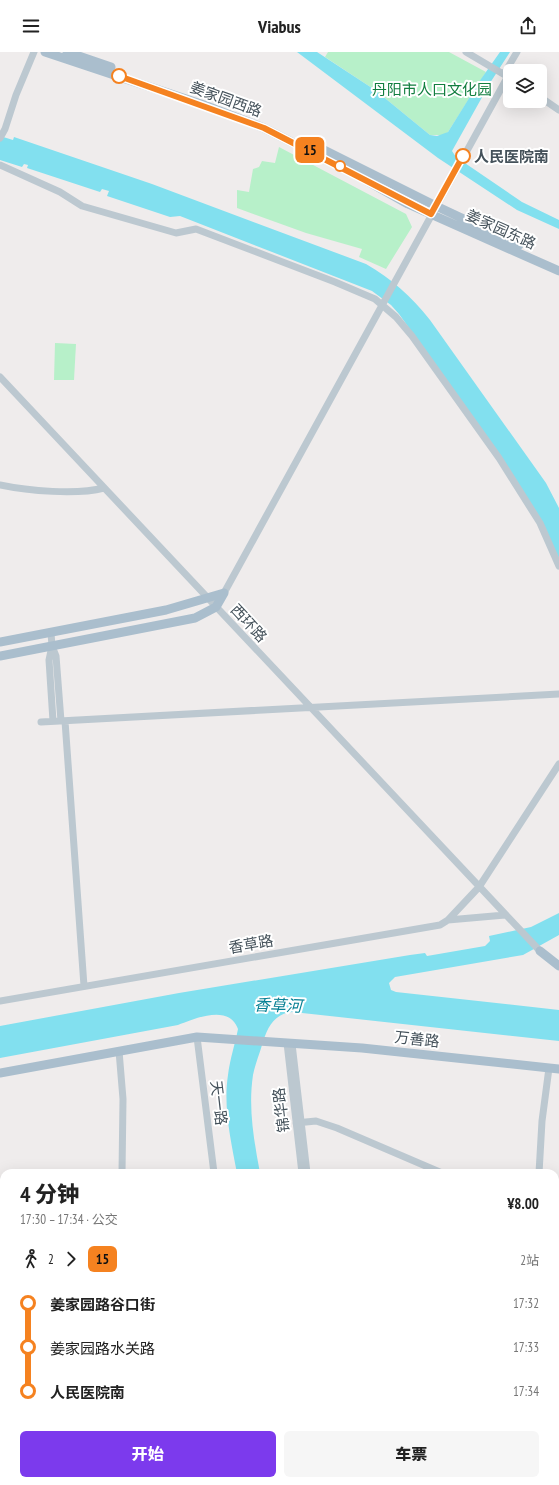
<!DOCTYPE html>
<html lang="zh">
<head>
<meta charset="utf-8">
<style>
	:root { --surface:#fff; --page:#f6f6f6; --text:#222; --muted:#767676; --accent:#7c3aed }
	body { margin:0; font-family:"PT Sans Narrow","Noto Sans SC",sans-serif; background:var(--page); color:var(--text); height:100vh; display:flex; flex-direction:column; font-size:15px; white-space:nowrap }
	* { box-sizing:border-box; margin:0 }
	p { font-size:13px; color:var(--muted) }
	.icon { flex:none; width:22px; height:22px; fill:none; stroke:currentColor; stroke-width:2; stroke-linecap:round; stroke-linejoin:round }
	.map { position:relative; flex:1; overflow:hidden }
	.sheet { position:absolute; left:0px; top:1117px; width:559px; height:316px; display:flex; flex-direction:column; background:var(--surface); border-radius:12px 12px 0 0; box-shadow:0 4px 16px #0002 }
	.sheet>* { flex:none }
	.badge { padding:0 8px; border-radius:6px; font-size:14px; line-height:26px }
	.fabs { position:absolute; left:503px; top:12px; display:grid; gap:8px }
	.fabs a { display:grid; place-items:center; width:44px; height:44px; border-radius:6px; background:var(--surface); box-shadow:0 4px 16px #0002; font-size:20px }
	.map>.badge { position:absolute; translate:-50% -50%; box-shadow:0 0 0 2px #fff }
	.legs { display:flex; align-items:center; gap:6px; height:44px; padding:0 20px; font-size:13px }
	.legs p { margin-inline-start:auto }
	.headline { display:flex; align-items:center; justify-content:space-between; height:68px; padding:0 20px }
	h1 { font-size:22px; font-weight:800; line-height:30px }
	.button { display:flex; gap:8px; margin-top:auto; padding:8px 20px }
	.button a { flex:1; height:46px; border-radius:6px; background:var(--accent); color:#fff; font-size:16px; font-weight:800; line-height:46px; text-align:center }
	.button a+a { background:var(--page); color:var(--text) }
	ul { padding:0 20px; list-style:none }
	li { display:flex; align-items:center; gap:14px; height:44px; font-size:15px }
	li i { display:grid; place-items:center; width:6px; height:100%; margin:0 5px; background:currentColor }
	li i::after { content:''; width:10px; height:10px; margin:-5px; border:3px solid; border-radius:50%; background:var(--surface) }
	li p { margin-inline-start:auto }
	li:first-child i { background:linear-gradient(#0000 50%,currentColor 0) }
	li:last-child i { background:linear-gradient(currentColor 50%,#0000 0) }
	header { display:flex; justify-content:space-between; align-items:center; height:52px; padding:0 20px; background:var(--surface); font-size:18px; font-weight:800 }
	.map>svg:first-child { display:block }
	.green { fill:#b7f0c9 }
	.water { fill:#82e0ef }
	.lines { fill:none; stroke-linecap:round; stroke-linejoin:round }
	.minor { stroke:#bcc8d0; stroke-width:7 }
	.major { stroke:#aabecd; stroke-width:9 }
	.line-1-casing { stroke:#fff; stroke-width:9 }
	.line-1 { stroke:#f58220; stroke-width:6 }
	.stop-1-dot { fill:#fff; stroke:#f58220; stroke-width:2 }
	.labels { text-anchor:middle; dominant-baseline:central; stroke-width:4; stroke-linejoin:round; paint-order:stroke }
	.park-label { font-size:15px; fill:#127e40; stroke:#fff }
	.street-label { font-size:15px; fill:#44515a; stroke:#fff }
	.stop-label { font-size:15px; font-weight:bold; fill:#44515a; stroke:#fff; text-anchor:start }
	.water-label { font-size:16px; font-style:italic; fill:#088094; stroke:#fff }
</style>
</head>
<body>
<header><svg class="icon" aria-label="menu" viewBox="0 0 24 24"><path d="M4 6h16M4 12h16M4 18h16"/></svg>Viabus<svg class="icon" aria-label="share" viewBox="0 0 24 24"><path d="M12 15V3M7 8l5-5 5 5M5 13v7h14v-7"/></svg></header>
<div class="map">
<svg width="559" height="1433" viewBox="0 0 559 1433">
	<rect width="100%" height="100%" fill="#efecec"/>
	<path class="green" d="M328,0H449L486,20L448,80L444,83H430L375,38L325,5Z
		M279,95L406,162L412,175L386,217L359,205L362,197L306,181L237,156V138L249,140L253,117L259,115L262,109L275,111Z
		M55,291L76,292L74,328H54Z"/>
	<path class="water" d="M297,0H317L375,38L430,83L437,84L448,80L481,27L500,0H510L490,31L452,99L456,105L522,150L559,168V177L517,158L438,106Z
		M0,84L13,88L14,85L152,132L366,212C392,227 411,244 430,268L546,431L559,456V506L450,333L399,262L391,253L372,239L180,164L170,165L107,144L109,139L102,137L100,140L27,116L28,113L24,112L22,115L0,108Z
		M559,861V883L523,903L395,925L389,931L391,938L396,940L559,958V989L293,960C274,961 267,976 262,993C259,1003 255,1013 253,1023C248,1056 254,1089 260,1121H237C231,1089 223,1055 228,1023C230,1007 235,992 238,977C229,952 196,966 178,973L0,1006V974L179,941L410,903L425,901L427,904L485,894L490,889L489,884L531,875Z"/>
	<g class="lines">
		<path class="minor" d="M466,0L510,26
			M504,22L517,0
			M540,45L559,58
			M0,86L5,77L16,43L34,0
			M0,113L60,140L82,154L176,181L196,177L335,230L375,247L396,265L412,284L499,406L540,471L559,514
			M0,325L540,899
			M0,433C28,439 77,443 104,436
			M224,541L508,24
			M51,581L52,594L56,604L61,669
			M52,594L49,608L53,669
			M65,669L84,934
			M41,670L559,642
			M448,868L479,835L559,712
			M0,949L440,873L448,868L505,863
			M197,985L214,1121
			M287,991L302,1121
			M292,992L307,1121
			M119,999L123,1047L122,1121
			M296,1071L316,1069L337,1076L442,1121
			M539,1121L542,1069L549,1016
			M555,1169L559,1171
			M0,1320H4
			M0,1326H4
			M251,1429V1433
			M330,1429V1433
			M335,1429L336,1433
			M19,1433L20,1429"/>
		<path class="major" d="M45,0L204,53L264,76L362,126L408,152L559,219
			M67,0L111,15
			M310,91L436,154L519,193
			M0,590L166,558L224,541
			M0,604L195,566L216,555L224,541
			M540,899L559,914
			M0,1021L197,985L362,996L559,1017"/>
	</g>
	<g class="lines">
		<defs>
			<path id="line-1" d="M119,24L264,76L431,162L463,104"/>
		</defs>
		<use href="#line-1" class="line-1-casing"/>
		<use href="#line-1" class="line-1"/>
	</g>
	<g class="stop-1-dot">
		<circle cx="119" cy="24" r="7"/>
		<circle cx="463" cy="104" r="7"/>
		<circle cx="340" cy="114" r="5"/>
	</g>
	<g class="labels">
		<g class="park-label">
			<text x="432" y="37">丹阳市人口文化园</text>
		</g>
		<g class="street-label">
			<text transform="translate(226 47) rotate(20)">姜家园西路</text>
			<text transform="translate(501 177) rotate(24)">姜家园东路</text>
			<text transform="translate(249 571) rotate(47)">西环路</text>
			<text transform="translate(251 892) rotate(-10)">香草路</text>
			<text transform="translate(417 987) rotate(6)">万善路</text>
			<text transform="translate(219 1051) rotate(83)">天一路</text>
			<text transform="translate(281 1058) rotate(-97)">锦华路</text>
		</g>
		<g class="stop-label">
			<text x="474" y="104">人民医院南</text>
		</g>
		<g class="water-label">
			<text transform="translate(278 953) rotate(2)">香草河</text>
		</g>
	</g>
</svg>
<div class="fabs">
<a><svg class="icon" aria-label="layers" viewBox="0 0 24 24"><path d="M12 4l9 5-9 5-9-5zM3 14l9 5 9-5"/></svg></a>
</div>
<b class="badge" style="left:310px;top:98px;background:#f58220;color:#111">15</b>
<section class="sheet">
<div class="headline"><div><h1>4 分钟</h1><p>17:30 – 17:34 · 公交</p></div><b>¥8.00</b></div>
<div class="legs"><svg class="icon" aria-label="walk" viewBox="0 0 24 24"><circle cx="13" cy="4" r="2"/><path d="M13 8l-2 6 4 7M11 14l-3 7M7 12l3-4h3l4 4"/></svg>2<svg class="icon" aria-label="forward" viewBox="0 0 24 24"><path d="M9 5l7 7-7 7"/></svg><b class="badge" style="background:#f58220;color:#111">15</b><p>2站</p></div>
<ul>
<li><i style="color:#f58220"></i><b>姜家园路谷口街</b><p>17:32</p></li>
<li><i style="color:#f58220"></i><span>姜家园路水关路</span><p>17:33</p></li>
<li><i style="color:#f58220"></i><b>人民医院南</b><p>17:34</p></li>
</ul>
<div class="button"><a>开始</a><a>车票</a></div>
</section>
</div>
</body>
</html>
